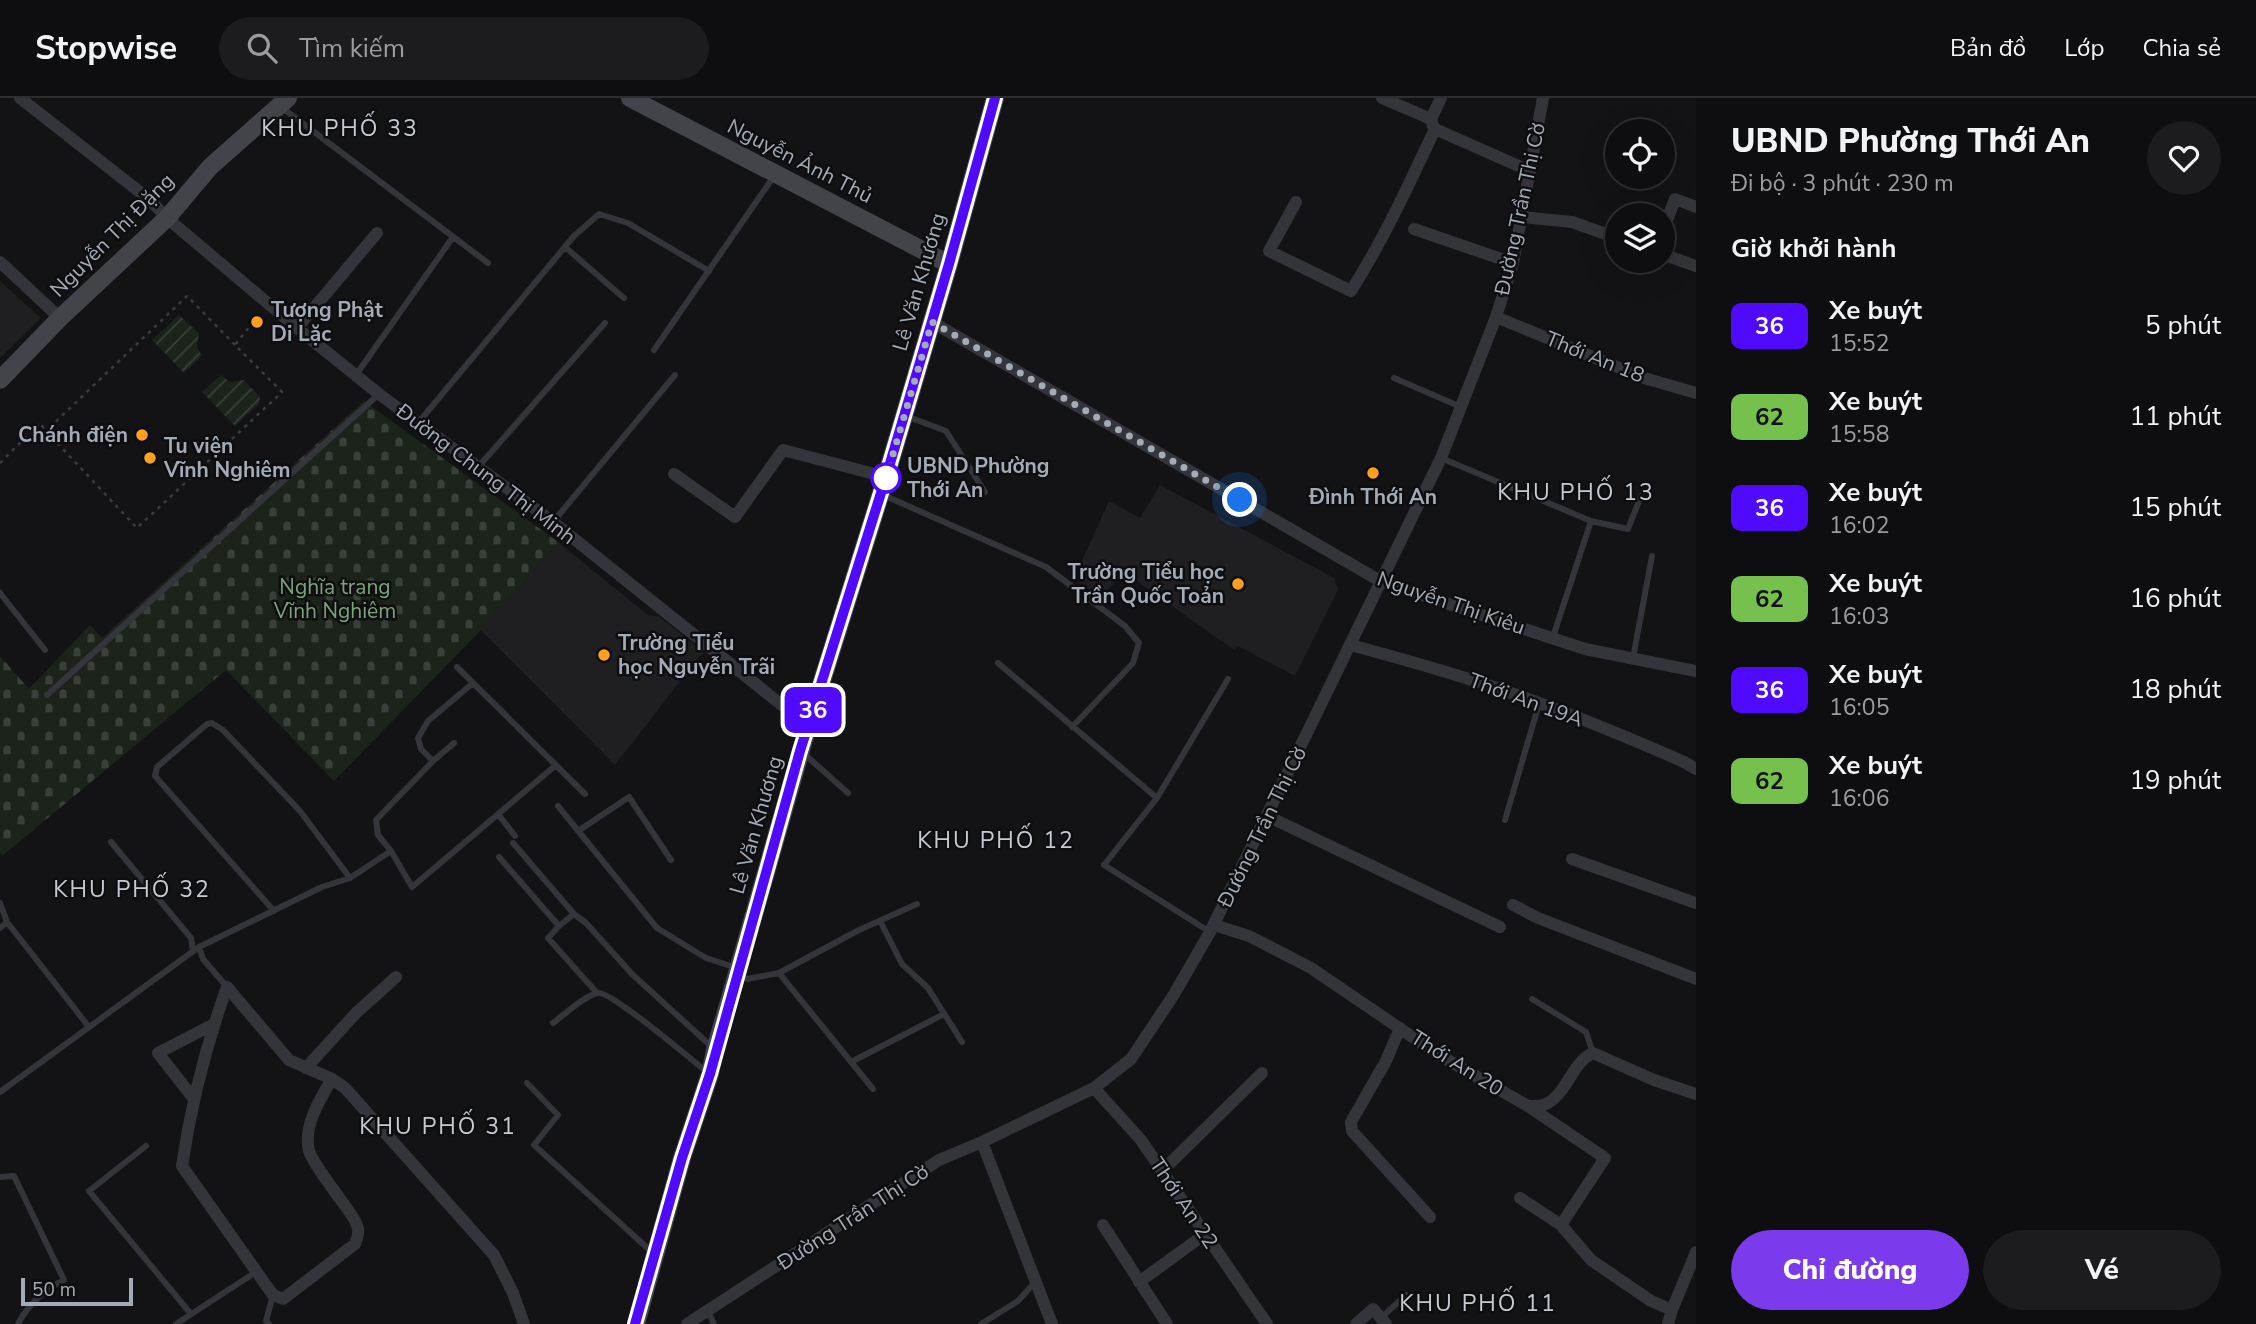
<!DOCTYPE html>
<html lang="vi">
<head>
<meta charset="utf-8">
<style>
	:root { --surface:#0e0e10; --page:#1c1c1e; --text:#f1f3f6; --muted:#9b9c9f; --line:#2e2e30; --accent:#7c3aed }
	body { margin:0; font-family:"Nunito Sans",sans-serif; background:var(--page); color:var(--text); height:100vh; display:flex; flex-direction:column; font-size:26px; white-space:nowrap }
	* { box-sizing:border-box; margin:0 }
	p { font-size:23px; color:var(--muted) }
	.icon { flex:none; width:38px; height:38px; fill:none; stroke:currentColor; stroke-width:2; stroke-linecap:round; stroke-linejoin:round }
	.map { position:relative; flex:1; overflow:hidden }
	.details { display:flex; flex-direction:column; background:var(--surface); width:560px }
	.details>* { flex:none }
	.badge { padding:0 14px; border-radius:10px; font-size:24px; line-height:46px }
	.controls { position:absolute; left:1605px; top:21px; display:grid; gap:14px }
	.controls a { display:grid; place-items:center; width:70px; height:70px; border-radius:50%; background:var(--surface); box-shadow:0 7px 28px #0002,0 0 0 2px var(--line); font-size:35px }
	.scale { position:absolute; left:21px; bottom:18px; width:112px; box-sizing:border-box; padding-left:7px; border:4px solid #a3abb6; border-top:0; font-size:19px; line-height:24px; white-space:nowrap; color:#a3abb6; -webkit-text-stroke:5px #0e0e10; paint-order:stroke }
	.you { position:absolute; width:35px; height:35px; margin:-18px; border:5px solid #fff; border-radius:50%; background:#1a73e8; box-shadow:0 0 0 10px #1a73e833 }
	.map>.badge { position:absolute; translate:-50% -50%; box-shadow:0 0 0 4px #fff }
	h2 { padding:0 35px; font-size:26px; line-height:63px }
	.round { display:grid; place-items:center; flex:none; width:74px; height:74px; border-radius:37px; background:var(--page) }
	.summary { display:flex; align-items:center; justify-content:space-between; height:119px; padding:0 35px }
	h1 { font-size:33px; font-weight:800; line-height:52px }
	.primary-button { display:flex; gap:14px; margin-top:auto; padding:14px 35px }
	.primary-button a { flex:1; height:80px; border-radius:42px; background:var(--accent); color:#fff; font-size:28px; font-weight:800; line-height:80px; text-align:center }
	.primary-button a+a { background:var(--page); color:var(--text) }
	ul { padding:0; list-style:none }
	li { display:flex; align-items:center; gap:21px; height:91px; padding:0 35px }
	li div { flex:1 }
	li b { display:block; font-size:26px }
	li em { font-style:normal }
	li .badge { min-width:77px; font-weight:700; text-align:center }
	header { display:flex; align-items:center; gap:42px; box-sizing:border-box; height:98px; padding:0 35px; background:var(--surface); border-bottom:2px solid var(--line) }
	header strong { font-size:33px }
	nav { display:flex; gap:38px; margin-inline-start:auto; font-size:24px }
	.search { width:490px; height:63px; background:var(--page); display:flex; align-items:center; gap:18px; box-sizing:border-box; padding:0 24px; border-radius:38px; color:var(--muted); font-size:26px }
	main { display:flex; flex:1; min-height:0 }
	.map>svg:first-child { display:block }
	.built { fill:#1f1f22 }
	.cemetery { fill:url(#cemetery-stones) }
	.garden { fill:url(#garden-furrows) }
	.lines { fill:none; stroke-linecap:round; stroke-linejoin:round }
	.path { stroke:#3a3c41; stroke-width:2.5; stroke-dasharray:3.5 5; stroke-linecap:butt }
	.lane { stroke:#34353a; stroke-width:6 }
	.street { stroke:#34353a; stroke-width:12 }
	.secondary { stroke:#42444a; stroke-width:18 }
	.line-casing { stroke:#fff; stroke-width:16 }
	.line { stroke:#4f0aff; stroke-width:10 }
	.walk { stroke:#a3abb6; stroke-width:7; stroke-dasharray:0 12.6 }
	.poi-dot { fill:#ffa021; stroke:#0e0e10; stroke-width:2.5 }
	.stop-dot { fill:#fff; stroke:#4f0aff; stroke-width:3.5 }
	.labels { text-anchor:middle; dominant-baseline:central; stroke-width:5; stroke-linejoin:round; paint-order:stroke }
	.street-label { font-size:21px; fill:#a3abb6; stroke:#0e0e10 }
	.poi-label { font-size:21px; font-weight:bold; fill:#a3abb6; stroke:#0e0e10; text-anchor:start }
	.stop-label { font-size:21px; font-weight:bold; fill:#a3abb6; stroke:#0e0e10; text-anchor:start }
	.park-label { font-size:21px; fill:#7aa379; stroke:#0e0e10 }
	.neighbourhood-label { font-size:23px; letter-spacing:2px; fill:#c5cad2; stroke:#0e0e10 }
</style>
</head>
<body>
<header>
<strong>Stopwise</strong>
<div class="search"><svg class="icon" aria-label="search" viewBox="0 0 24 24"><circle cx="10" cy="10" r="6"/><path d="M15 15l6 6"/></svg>Tìm kiếm</div>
<nav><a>Bản đồ</a><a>Lớp</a><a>Chia sẻ</a></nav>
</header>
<main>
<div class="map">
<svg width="1696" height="1226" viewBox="0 0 1696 1226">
	<defs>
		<pattern id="cemetery-stones" width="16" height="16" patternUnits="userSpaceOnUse" patternTransform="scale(1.75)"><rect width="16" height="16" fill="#1b231b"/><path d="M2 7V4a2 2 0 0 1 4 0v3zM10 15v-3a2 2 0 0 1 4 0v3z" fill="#39403a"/></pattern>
		<pattern id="garden-furrows" width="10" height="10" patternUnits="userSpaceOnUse" patternTransform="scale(1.75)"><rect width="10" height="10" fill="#1b231b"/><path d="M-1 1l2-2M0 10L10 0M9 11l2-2" fill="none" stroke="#39403a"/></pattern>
	</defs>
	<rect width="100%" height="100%" fill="#131315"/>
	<path class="built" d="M0,183L41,220L0,260Z
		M1160,387L1334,480L1338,492L1295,578L1238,548L1234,552L1124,474L1100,501L1074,480L1109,403L1140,420Z
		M558,444L648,517L660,519L704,555L699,559L615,667L481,532Z"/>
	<path class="cemetery" d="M364,303L558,444L481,532L334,683L226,572L2,758L0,755V558L29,591L90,527L102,540Z"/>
	<path class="garden" d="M179,217L199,235L197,249L202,258L184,275L152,242Z
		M221,277L230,284L244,282L260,299L259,306L235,328L202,294Z"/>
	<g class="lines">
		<path class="path" d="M235,247L187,198L46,333L137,430L282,294L235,247L250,228
			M0,365L40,325L46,333"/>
		<path class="lane" d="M281,9L488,165
			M565,149L624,200
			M654,252L774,78
			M356,277L453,139
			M1394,280L1461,309
			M906,318L946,333L985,394
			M418,325L574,138L599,116L628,125L709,173
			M1441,360L1591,423L1553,539
			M479,368L605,225
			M883,397L1046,469L1125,528L1139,545L1133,565L1072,629
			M1591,423L1628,431L1641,398
			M553,424L675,277
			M0,495L45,552
			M1633,560L1652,458
			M998,565L1157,700L1104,767L1210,834
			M457,569L585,696
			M47,597L379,296
			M454,645L433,663L376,722L378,737L391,753L412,789L556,667
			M802,654L848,695
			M433,663L421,651L418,640L428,623L473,585
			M1157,700L1228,581
			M558,708L657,830L706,860L737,870
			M498,716L515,738
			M1505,722L1539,606
			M578,733L629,699L671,762
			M111,744L191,840L193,853
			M513,745L574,816
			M499,759L559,828L548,840L597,895
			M0,805L7,824
			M274,813L155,678L157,669L207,626L212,625L223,632L300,713L350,780
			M880,823L902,866L928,890L962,944
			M559,828L574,816L586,825L632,876L712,949
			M0,830L7,824L89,929
			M199,849L203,861L227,889
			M779,875L873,991
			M737,878L747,881L779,875L857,833L917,806
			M1532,901L1586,934L1593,955
			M553,925C564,917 585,897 598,895C611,893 692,962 707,974
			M851,964L944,916
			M527,985L558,1017L534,1047L654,1156
			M0,994L199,849L322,789L350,780L391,753
			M146,1048L89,1093L191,1216
			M0,1079L14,1078L64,1182C44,1192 28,1207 18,1226
			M708,1213L714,1226
			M1381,1220L1406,1197
			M176,1226L256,1174
			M269,1226L266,1223L273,1197
			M981,1226L1018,1203L1036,1183"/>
		<path class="street" d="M20,0L150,102L167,120L297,230L379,296L553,424L808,628
			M1382,0L1431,21
			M1433,28L1431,21L1441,0
			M1296,104L1269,153L1351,193C1384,141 1409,86 1435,31L1530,73
			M1521,119L1572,124L1617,140
			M1414,131L1513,165
			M1662,135L1675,101L1696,109
			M1662,156L1696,168
			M0,164L60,220
			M1496,219L1644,280L1696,295
			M932,224L1382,484L1585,551L1696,573
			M297,230L377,135
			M674,376L735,419L783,352L886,379
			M1351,547C1387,557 1424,567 1459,578C1536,601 1611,632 1684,664L1696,671
			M1267,718L1500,829
			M1572,761L1696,805
			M1513,807L1538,820L1696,881
			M1214,827L1249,838L1311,870L1439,957L1528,1008C1533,1008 1541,1008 1546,1006C1567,996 1572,964 1593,955L1654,982L1696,996
			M227,889C206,947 191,1007 182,1068L273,1197L283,1201L355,1146C359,1136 360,1131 354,1121C345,1106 313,1067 309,1053C303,1028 320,1001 332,981
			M227,889L289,962L332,981L345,990L494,1157L513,1195L524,1226
			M1400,930L1386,963L1351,1024L1352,1033L1430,1119
			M306,970L356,915L396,879
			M1094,990L1141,1042L1267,1226
			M194,1001L158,955L214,926
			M1528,1008L1605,1060L1561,1127L1591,1162L1651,1203L1672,1212L1696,1154
			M982,1044L1052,1226
			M1162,1073L1262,975
			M1520,1100L1561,1127
			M1103,1127L1167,1226
			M1139,1184L1205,1136
			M687,1226L939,1062L982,1044L1094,990L1131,961L1173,898L1210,834L1441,360L1496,219L1513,165L1543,0
			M1356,1226L1373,1211L1386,1226
			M1668,1226L1672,1212"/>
		<path class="secondary" d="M630,0L949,166
			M0,282L60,220L167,120L210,69L288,0
			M636,1226L682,1060L710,976L715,952L808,628L886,379L949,166L995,0"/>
	</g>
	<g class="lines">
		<defs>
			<path id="line" d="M635,1226L682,1060L710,976L800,653L886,379L949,166L995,0"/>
		</defs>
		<use href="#line" class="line-casing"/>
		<use href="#line" class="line"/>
		<path class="walk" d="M886,380L932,224L1240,402"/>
	</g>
	<g class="poi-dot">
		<circle cx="257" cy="224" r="7"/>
		<circle cx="142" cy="337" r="7"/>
		<circle cx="150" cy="360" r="7"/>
		<circle cx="1373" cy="375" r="7"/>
		<circle cx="1238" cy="486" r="7"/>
		<circle cx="604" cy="557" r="7"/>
	</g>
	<circle class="stop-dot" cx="886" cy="380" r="14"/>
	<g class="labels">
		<g class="street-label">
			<text transform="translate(800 63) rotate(27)">Nguyễn Ảnh Thủ</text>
			<text transform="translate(1520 111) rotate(-78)">Đường Trần Thị Cờ</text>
			<text transform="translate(112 137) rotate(-45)">Nguyễn Thị Đặng</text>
			<text transform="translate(919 184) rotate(-74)">Lê Văn Khương</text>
			<text transform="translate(1595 259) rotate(22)">Thới An 18</text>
			<text transform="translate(486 376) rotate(37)">Đường Chung Thị Minh</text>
			<text transform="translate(1451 505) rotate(19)">Nguyễn Thị Kiêu</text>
			<text transform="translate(1526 602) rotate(20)">Thới An 19A</text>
			<text transform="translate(756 727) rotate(-74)">Lê Văn Khương</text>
			<text transform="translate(1262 729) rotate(-64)">Đường Trần Thị Cờ</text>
			<text transform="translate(1457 965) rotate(32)">Thới An 20</text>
			<text transform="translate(1184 1105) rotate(56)">Thới An 22</text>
			<text transform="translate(853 1119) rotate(-33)">Đường Trần Thị Cờ</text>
		</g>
		<g class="poi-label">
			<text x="271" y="212">Tượng Phật<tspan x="271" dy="24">Di Lặc</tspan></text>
			<text x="128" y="337" text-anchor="end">Chánh điện</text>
			<text x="164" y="348">Tu viện<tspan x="164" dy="24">Vĩnh Nghiêm</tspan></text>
			<text x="1373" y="399" text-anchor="middle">Đình Thới An</text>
			<text x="1224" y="474" text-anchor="end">Trường Tiểu học<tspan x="1224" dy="24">Trần Quốc Toản</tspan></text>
			<text x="618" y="545">Trường Tiểu<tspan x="618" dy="24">học Nguyễn Trãi</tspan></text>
		</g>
		<g class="stop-label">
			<text x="907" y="368">UBND Phường<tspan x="907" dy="24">Thới An</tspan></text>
		</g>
		<g class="park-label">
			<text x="335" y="489">Nghĩa trang<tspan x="335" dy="24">Vĩnh Nghiêm</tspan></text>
		</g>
		<g class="neighbourhood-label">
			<text x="340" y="30">KHU PHỐ 33</text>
			<text x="1576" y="394">KHU PHỐ 13</text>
			<text x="996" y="742">KHU PHỐ 12</text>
			<text x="132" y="791">KHU PHỐ 32</text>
			<text x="438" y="1028">KHU PHỐ 31</text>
			<text x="1478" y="1205">KHU PHỐ 11</text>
		</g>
	</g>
</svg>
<div class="controls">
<a><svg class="icon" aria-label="locate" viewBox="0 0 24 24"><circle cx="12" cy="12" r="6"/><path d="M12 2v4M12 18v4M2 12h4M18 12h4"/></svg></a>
<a><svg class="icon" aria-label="layers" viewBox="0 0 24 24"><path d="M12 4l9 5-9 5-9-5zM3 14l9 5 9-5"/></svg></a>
</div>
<div class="scale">50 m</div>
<div class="you" style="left:1240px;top:402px"></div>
<b class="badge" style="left:813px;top:612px;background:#4f0aff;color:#fff">36</b>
</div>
<section class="details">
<div class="summary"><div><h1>UBND Phường Thới An</h1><p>Đi bộ · 3 phút · 230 m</p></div><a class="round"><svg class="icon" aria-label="heart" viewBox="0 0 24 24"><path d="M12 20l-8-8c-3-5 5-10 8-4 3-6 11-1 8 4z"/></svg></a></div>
<h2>Giờ khởi hành</h2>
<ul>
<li><span class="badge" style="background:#4f0aff;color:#fff">36</span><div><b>Xe buýt</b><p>15:52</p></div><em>5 phút</em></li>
<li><span class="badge" style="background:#76c04d;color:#111">62</span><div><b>Xe buýt</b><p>15:58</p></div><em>11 phút</em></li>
<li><span class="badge" style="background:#4f0aff;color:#fff">36</span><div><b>Xe buýt</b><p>16:02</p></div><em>15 phút</em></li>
<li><span class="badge" style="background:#76c04d;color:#111">62</span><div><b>Xe buýt</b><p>16:03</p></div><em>16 phút</em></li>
<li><span class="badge" style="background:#4f0aff;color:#fff">36</span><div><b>Xe buýt</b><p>16:05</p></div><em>18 phút</em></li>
<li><span class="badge" style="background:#76c04d;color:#111">62</span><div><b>Xe buýt</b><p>16:06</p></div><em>19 phút</em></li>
</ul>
<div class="primary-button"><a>Chỉ đường</a><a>Vé</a></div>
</section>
</main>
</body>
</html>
